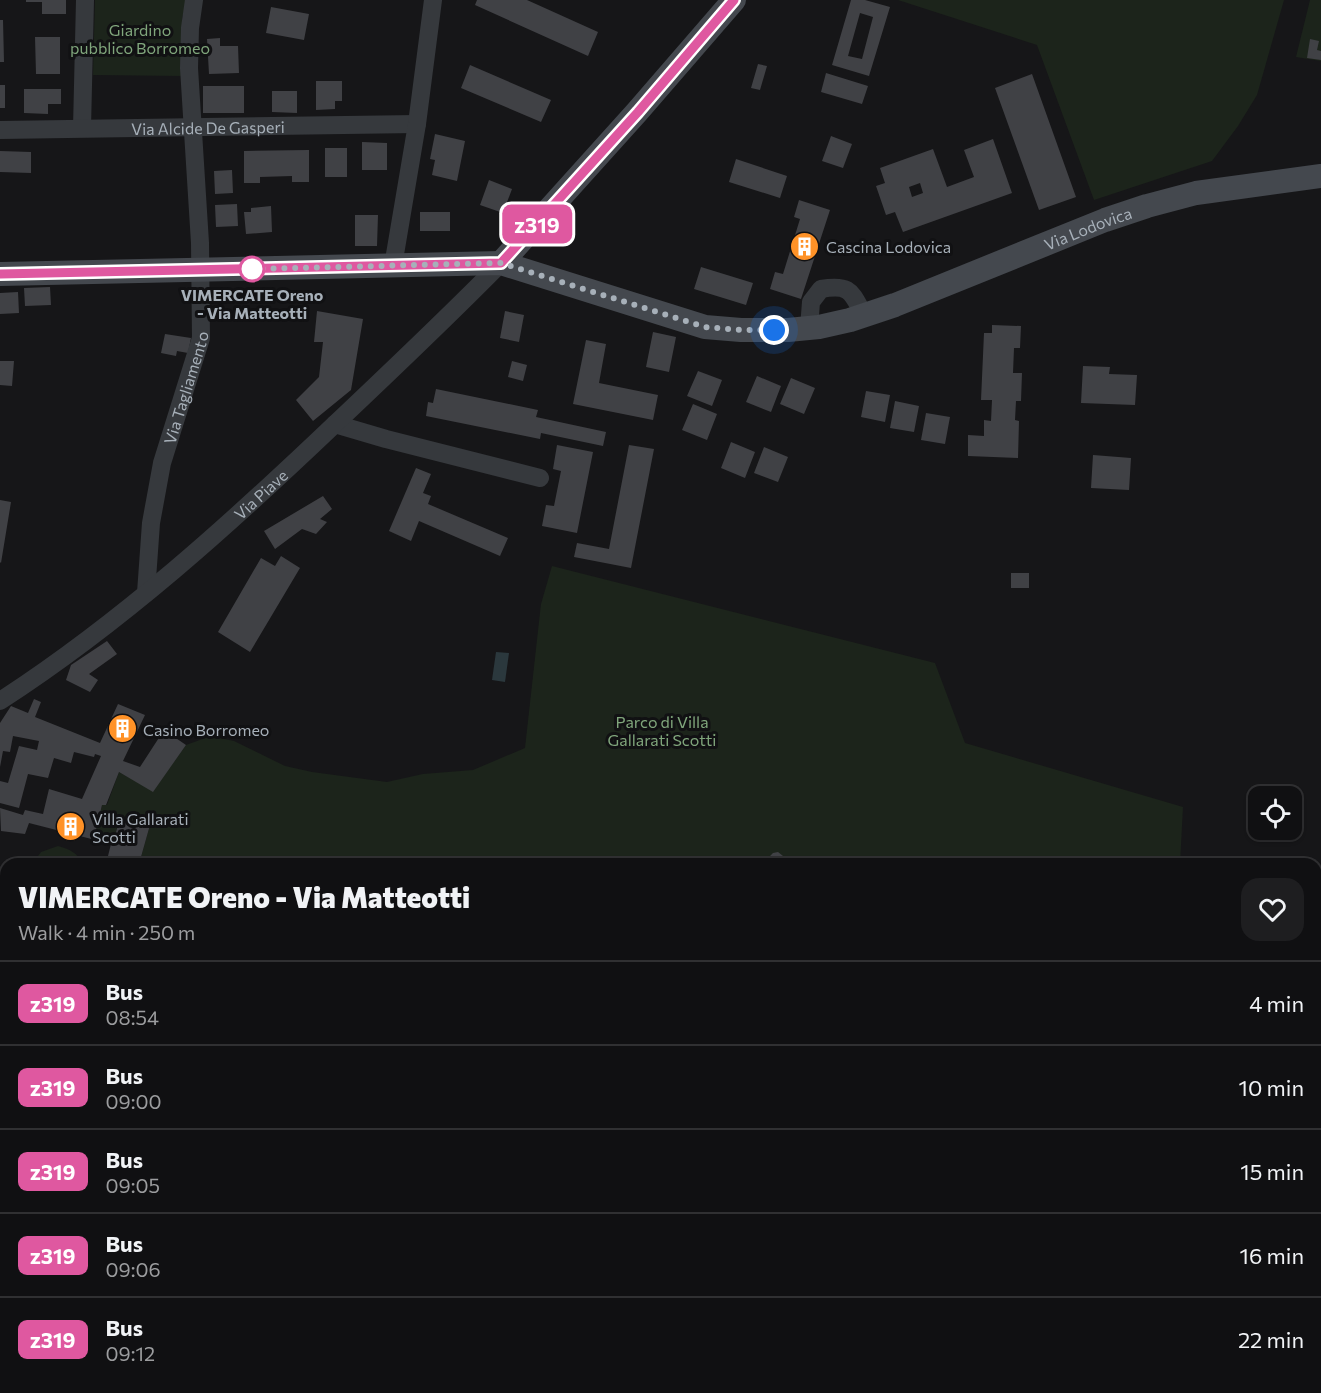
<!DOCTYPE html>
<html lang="en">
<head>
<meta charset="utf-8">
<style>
	:root { --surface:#101012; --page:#1e1e20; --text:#f1f3f6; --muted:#9c9d9f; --line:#303032 }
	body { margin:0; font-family:Commissioner,sans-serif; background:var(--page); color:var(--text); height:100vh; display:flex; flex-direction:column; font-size:22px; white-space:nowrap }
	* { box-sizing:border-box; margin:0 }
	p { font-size:20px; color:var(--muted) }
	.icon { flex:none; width:33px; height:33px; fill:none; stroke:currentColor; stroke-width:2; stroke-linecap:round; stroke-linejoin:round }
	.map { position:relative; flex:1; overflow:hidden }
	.sheet { position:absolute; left:0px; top:858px; width:1322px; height:536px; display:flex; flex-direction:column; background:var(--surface); border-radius:18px 18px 0 0; box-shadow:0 2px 4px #0004,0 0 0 2px var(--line) }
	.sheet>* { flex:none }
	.badge { padding:0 12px; border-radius:9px; font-size:21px; line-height:39px }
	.fabs { position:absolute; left:1248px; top:786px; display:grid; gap:12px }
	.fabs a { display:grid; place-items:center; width:54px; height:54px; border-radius:12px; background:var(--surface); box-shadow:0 2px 4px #0004,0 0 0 2px var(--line); font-size:30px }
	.you { position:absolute; width:30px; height:30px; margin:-15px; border:4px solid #fff; border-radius:50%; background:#1a73e8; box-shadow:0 0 0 9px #1a73e833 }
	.map>.badge { position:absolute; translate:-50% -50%; box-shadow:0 0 0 3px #fff }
	.round { display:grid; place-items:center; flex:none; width:63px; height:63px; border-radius:18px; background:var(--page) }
	.headline { display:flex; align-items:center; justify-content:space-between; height:102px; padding:0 18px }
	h1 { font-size:28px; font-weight:800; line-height:45px }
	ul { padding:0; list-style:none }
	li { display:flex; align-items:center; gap:18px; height:84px; padding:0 18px; border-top:2px solid var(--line) }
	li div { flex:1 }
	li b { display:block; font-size:22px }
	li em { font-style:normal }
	li .badge { min-width:66px; font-weight:700; text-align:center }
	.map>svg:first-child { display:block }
	.green { fill:#1c241b }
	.water { fill:#2b383d }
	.building { fill:#404145; fill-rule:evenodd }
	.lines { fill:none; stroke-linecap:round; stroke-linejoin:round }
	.street { stroke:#36393d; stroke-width:18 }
	.secondary { stroke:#44484e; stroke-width:24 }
	.line-casing { stroke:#fff; stroke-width:14 }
	.line { stroke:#df58a0; stroke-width:9 }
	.walk { stroke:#a7b0b9; stroke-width:6; stroke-dasharray:0 10.8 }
	.stop-dot { fill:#fff; stroke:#df58a0; stroke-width:3 }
	.labels { text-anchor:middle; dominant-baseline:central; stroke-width:6; stroke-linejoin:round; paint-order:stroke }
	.park-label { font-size:16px; fill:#80a67c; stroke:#111113 }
	.street-label { font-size:16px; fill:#a7b0b9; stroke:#111113 }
	.poi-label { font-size:16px; fill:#a7b0b9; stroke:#111113; text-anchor:start }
	.stop-label { font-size:16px; font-weight:bold; fill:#a7b0b9; stroke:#111113 }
</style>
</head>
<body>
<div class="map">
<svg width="1321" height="1393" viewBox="0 0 1321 1393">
	<rect width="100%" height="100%" fill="#161618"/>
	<path class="green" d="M95,0H187L182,18V76L93,75Z
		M898,0H1284L1257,95L1238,126L1212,161L1094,200L1037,45Z
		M1310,0H1321V61L1296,57Z
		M552,566L935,663L965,743L1183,807L1180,864H139L150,825L120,818L114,839L95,834L102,805H107L119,772L153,791L186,745L211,736L234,741L285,766L312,772L387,782L423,774L473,770L525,748L541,604Z
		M58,846C69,849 78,853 83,864H32L41,852Z
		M1316,1026L1321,1027V1333L1316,1331Z
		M638,1388H1073L1070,1393H652Z"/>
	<path class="water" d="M496,652L509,653L505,682L492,680Z"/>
	<path class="building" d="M26,0H66V14H42V2H26Z
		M477,0H527L598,32L588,56L475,5Z
		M851,0H865L890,7L869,76L832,65ZM860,13L873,17L862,59L848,56Z
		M271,7L309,14L304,40L266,33Z
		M0,20H3L4,62H0Z
		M35,37H60V74H36Z
		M220,38V46H238L239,73L209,74L207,39Z
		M1310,39L1319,41L1317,50L1321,51V60L1307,58Z
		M758,64L767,66L760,90L751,88Z
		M470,65L551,100L541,122L461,88Z
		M826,73L868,86L862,104L821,92Z
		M1032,74L1076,197L1039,210L995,88Z
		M316,81H342V101H335V109L316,110Z
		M0,85H5V108H0Z
		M203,86H244V113H203Z
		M24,89H61V104H48V114L24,113Z
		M272,91H297V113L272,112Z
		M435,134L465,141L457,181L432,175L435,160L430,159Z
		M831,136L852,144L843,168L822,161Z
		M993,139L1012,193L903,232L895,212L886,215L876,186L885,183L880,168L933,149L947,187L974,177L964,150ZM920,183L923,193L912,197L909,187Z
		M362,142L387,143V170H362Z
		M325,148H347V177H325Z
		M309,150V182H292V176L260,177V183H244V151Z
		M0,151L31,152V173L0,172Z
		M736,159L787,176L780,198L729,182Z
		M232,170L233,193L215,194L214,171Z
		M489,180L512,189L503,213L480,205Z
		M799,200L830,210L801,299L770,289L775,272L783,274L800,219L794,217Z
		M237,204L238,226L216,227L215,205Z
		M271,206L272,232L246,234L244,212H251V208Z
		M420,212H450V231H420Z
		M355,215H378L377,246H355Z
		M701,267L753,283L746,305L694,289Z
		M50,287L51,305L25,306L24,288Z
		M18,292L19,313L0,314V293Z
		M317,311L363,319L351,390L313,421L296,400L319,377L323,342H314Z
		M505,311L524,315L519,342L500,338Z
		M992,325L1021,326L1020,348H1014L1013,373H1022L1021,401H1016L1015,420L1019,421L1018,458L968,456V435L984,436V420L991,421L992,400H981L984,333H992Z
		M653,332L676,337L669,372L646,367Z
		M165,334L191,338L188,353L177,351L176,356L161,353Z
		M586,340L606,344L599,383L658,395L653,420L573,404Z
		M0,361H14L12,386L0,385Z
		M512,361L527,365L523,381L508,377Z
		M1083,366L1110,367L1109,374L1137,375L1135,405L1081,403Z
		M698,371L722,380L712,406L687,396Z
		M757,376L781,386L771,412L746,402Z
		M791,378L815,388L804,414L780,404Z
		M436,389L538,410L536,417L606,432L603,446L541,433L540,439L426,416L428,402L433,403Z
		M866,391L890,395L885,422L861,417Z
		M895,401L919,406L914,432L890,428Z
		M693,404L717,414L707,440L682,430Z
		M926,413L950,417L945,444L921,440Z
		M731,442L755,452L745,478L721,468Z
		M557,445L593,452L577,533L542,526L546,505L554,506L561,471L553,469Z
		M629,445L654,449L631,568L574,557L577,543L609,549Z
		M764,447L788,457L778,482L754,473Z
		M1093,455L1131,458L1129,490L1091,488Z
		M416,468L431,474L423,493L431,496L428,504L508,538L500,556L419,521L411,541L389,531Z
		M323,496L332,509L320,519L327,522L316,534L302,529L275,549L264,531Z
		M0,500L11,502L1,563L0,562Z
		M281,556L300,568L250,652L218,632L261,558L275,566Z
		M1011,573H1029V588H1011Z
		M107,641L117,654L89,674L98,680L90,692L66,680L71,665Z
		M34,699L41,702L35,717L100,743L118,704L145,715L123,761L140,767L164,730L186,745L153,792L119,772L106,805H102L95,834L114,839L120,818L150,825L139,864H106L111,844L29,823L25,834L1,831L0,808L23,815L25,810L43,814L49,789L82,799L101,756L95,754L94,757L74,752L71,763L54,758L48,778L28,774L19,808L0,803V781L8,783L19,746L37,750L39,741L13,736L10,752L3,751L0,767V723L11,706L28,713Z
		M778,852L783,856V864H769L768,858L773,853Z
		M0,890L6,892V935L0,933Z
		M1,967L6,968V998L0,996Z
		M0,999L6,1001V1014H0Z"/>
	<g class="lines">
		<g class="street">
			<path d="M82,128L85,0"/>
			<path id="s1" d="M0,130L417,124"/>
			<path d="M393,266L417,124L433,0"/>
			<path d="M809,328L811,302L821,289C851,284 851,292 864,315"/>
			<path d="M335,424L386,439L540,478"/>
			<path id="s2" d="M146,593L151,523L162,463L201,338L200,243L189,68L190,28L194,0"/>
			<path id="s3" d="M0,701C122,622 230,524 335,424C391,371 447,318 501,263"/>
			<path d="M0,1125L6,1128"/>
			<path d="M183,1393L184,1388"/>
		</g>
		<g class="secondary">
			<path d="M501,263L637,112L734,0"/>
			<path id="s4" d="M0,274L501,263L705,327L741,330H788L819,327L850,320L895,305L1105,220L1147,206L1196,193L1321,176"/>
		</g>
	</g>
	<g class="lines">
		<defs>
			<path id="line" d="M0,274L501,263L638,112L734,0"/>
		</defs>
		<use href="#line" class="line-casing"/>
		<use href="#line" class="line"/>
		<path class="walk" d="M252,269L501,263L705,327L741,330H774"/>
	</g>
	<defs>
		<symbol id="building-disc" viewBox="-11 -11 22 22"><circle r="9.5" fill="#ff9227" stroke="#111113"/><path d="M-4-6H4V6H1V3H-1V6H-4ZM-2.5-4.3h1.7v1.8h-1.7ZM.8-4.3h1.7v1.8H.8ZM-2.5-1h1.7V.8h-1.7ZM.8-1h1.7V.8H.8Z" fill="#fff"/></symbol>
	</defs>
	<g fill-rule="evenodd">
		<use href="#building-disc" x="788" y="230" width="33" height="33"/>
		<use href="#building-disc" x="106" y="712" width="33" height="33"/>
		<use href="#building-disc" x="54" y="810" width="33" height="33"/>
	</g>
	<circle class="stop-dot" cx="252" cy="269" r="12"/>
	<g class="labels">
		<g class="park-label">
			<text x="140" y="29">Giardino<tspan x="140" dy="18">pubblico Borromeo</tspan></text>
			<text x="662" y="721">Parco di Villa<tspan x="662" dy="18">Gallarati Scotti</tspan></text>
		</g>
		<g class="street-label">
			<text stroke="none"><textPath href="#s1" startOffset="208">Via Alcide De Gasperi</textPath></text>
			<text stroke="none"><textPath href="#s4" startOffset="1116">Via Lodovica</textPath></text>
			<text stroke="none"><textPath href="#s2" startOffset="210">Via Tagliamento</textPath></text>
			<text stroke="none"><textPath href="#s3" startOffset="333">Via Piave</textPath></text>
		</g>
		<g class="poi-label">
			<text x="826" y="246">Cascina Lodovica</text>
			<text x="143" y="729">Casino Borromeo</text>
			<text x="92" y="818">Villa Gallarati<tspan x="92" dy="18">Scotti</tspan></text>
		</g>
		<g class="stop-label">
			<text x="252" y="294">VIMERCATE Oreno<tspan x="252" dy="18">- Via Matteotti</tspan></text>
		</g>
	</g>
</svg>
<div class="fabs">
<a><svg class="icon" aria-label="locate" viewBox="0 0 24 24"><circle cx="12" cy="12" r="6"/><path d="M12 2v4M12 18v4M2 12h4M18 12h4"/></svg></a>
</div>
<div class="you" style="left:774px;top:330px"></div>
<b class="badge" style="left:537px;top:224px;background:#df58a0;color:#fff">z319</b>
<section class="sheet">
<div class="headline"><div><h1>VIMERCATE Oreno - Via Matteotti</h1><p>Walk · 4 min · 250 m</p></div><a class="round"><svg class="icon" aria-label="heart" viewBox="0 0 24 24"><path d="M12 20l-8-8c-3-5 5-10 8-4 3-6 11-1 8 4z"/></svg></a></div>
<ul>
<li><span class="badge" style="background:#df58a0;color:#fff">z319</span><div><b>Bus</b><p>08:54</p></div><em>4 min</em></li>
<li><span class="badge" style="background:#df58a0;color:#fff">z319</span><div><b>Bus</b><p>09:00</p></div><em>10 min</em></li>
<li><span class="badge" style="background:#df58a0;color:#fff">z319</span><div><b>Bus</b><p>09:05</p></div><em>15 min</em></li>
<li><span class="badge" style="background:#df58a0;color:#fff">z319</span><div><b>Bus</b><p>09:06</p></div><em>16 min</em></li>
<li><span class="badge" style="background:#df58a0;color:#fff">z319</span><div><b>Bus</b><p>09:12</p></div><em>22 min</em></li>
</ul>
</section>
</div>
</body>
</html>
